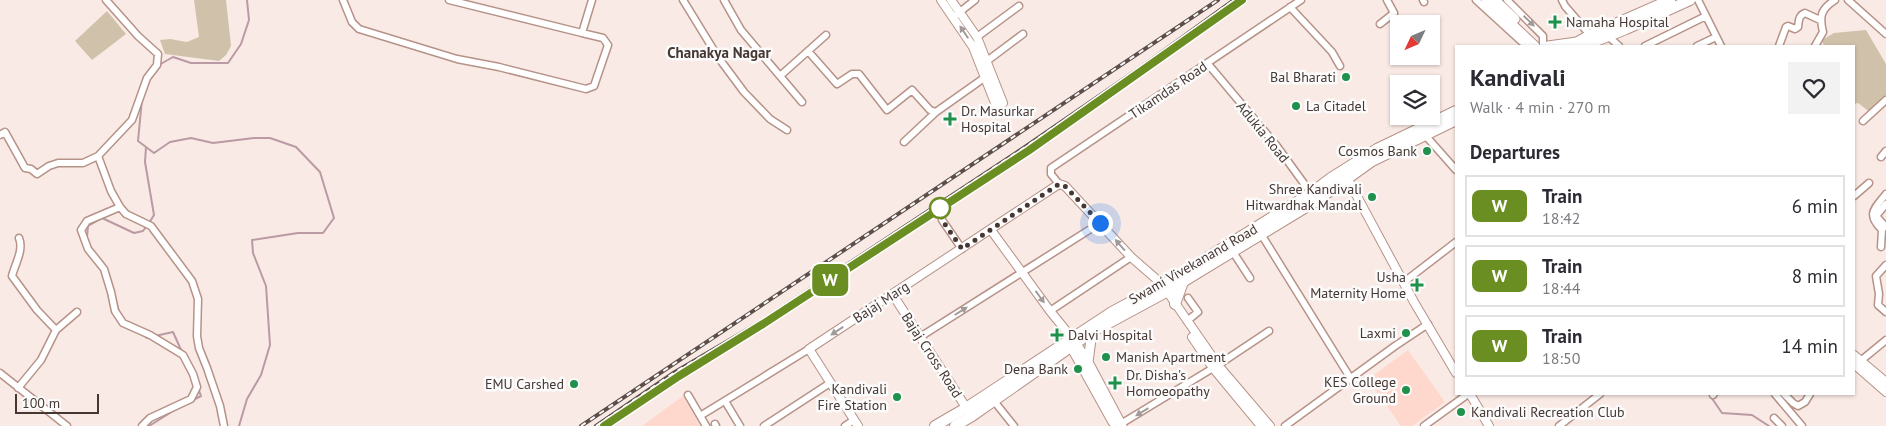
<!DOCTYPE html>
<html lang="en">
<head>
<meta charset="utf-8">
<style>
	:root { --surface:#fff; --page:#f2f2f3; --text:#2b2b33; --muted:#7c7c81; --line:#e1e1e2 }
	body { margin:0; font-family:"PT Sans",sans-serif; background:var(--page); color:var(--text); height:100vh; display:flex; flex-direction:column; font-size:19px; white-space:nowrap }
	* { box-sizing:border-box; margin:0 }
	p { font-size:16px; color:var(--muted) }
	.icon { flex:none; width:28px; height:28px; fill:none; stroke:currentColor; stroke-width:2; stroke-linecap:round; stroke-linejoin:round }
	.map { position:relative; flex:1; overflow:hidden }
	.side { position:absolute; left:1455px; top:45px; width:400px; height:350px; display:flex; flex-direction:column; background:var(--surface); border-radius:0px; box-shadow:0 1px 4px #0004 }
	.side>* { flex:none }
	.badge { padding:0 10px; border-radius:8px; font-size:18px; line-height:32px }
	.needle { width:32px; rotate:226deg }
	.controls { position:absolute; left:1390px; top:15px; display:grid; gap:10px }
	.controls a { display:grid; place-items:center; width:50px; height:50px; border-radius:0px; background:var(--surface); box-shadow:0 1px 4px #0004; font-size:25px }
	.scale { position:absolute; left:15px; bottom:12px; width:84px; box-sizing:border-box; padding-left:5px; border:2px solid #463733; border-top:0; font-size:14px; line-height:18px; white-space:nowrap; color:#463733; -webkit-text-stroke:4px #fbfbfb; paint-order:stroke }
	.you { position:absolute; width:25px; height:25px; margin:-12px; border:4px solid #fff; border-radius:50%; background:#1a73e8; box-shadow:0 0 0 8px #1a73e833 }
	.map>.badge { position:absolute; translate:-50% -50%; box-shadow:0 0 0 2px #fff }
	h2 { padding:0 15px; font-size:19px; line-height:45px }
	.round { display:grid; place-items:center; flex:none; width:52px; height:52px; border-radius:0px; background:var(--page) }
	.headline { display:flex; align-items:center; justify-content:space-between; height:85px; padding:0 15px }
	h1 { font-size:24px; font-weight:600; line-height:38px }
	ul { padding:0; list-style:none }
	li { display:flex; align-items:center; gap:15px; height:62px; margin:0 10px 8px; padding:0 5px; border:2px solid var(--line); border-radius:0px }
	li div { flex:1 }
	li b { display:block; font-size:19px }
	li em { font-style:normal }
	li .badge { min-width:55px; font-weight:700; text-align:center }
	.map>svg:first-child { display:block }
	.built { fill:#fed8cd }
	.green { fill:#d0c2aa }
	.lines { fill:none; stroke-linecap:round; stroke-linejoin:round }
	.stream { stroke:#ba9aa4; stroke-width:2 }
	.minor-casing { stroke:#b69287; stroke-width:9 }
	.tertiary-casing { stroke:#b69287; stroke-width:10 }
	.secondary-casing { stroke:#b69287; stroke-width:11 }
	.primary-casing { stroke:#b69287; stroke-width:12 }
	.minor { stroke:#fff; stroke-width:6 }
	.tertiary { stroke:#fff; stroke-width:8 }
	.secondary { stroke:#fff; stroke-width:9 }
	.primary { stroke:#fff; stroke-width:10 }
	.rail-casing { stroke:#5d4e4a; stroke-width:4 }
	.rail { stroke:#fbfbfb; stroke-width:2; stroke-dasharray:5.5; stroke-linecap:butt }
	.oneway { fill:#a29b99 }
	.line-casing { stroke:#fff; stroke-width:11 }
	.line { stroke:#6b8e23; stroke-width:8 }
	.walk { stroke:#463733; stroke-width:5; stroke-dasharray:0 9 }
	.poi-dot { fill:#1f914b; stroke:#fbfbfb; stroke-width:2 }
	.stop-dot { fill:#fff; stroke:#6b8e23; stroke-width:2.5 }
	.labels { text-anchor:middle; dominant-baseline:central; stroke-width:5; stroke-linejoin:round; paint-order:stroke }
	.poi-label { font-size:14px; fill:#463733; stroke:#fbfbfb; text-anchor:end }
	.street-label { font-size:14px; fill:#463733; stroke:#fbfbfb }
	.neighbourhood-label { font-size:15px; font-weight:bold; fill:#463733; stroke:#fbfbfb }
</style>
</head>
<body>
<div class="map">
<svg width="1886" height="426" viewBox="0 0 1886 426">
	<rect width="100%" height="100%" fill="#f9eae5"/>
	<path class="built" d="M1408,350L1445,402L1412,426H1401L1368,379Z
		M683,396L700,426H642Z"/>
	<path class="green" d="M194,0H226L231,46L226,55L219,61L165,54L160,40L170,39L187,42L199,37Z
		M107,11L126,34L92,60L75,41Z
		M1866,30L1886,64V96L1871,113L1858,103L1854,104V46H1824L1822,40L1834,33Z"/>
	<g class="lines">
		<path class="stream" d="M159,65L173,57L191,63H228L241,44L249,20L247,0
			M142,99L138,141L154,153L170,142L191,138L213,143L254,138H270L296,147L320,172L334,218L323,233H298L252,240L253,253L266,286L270,345L261,375L247,399L239,426
			M146,147L145,162L154,215L149,223
			M87,237L88,226L102,218L134,233L143,231L146,227
			M116,301L119,311
			M140,333L147,338H151
			M155,336L173,332L182,352
			M1709,394L1722,413L1752,415L1769,426
			M193,400L201,396L198,388
			M149,426L173,411"/>
		<defs>
			<path id="minor" d="M343,0L352,22L359,29L457,59L499,67L586,89L594,86L608,45L603,38L582,33L592,0
				M449,0L582,33
				M683,0L718,57L744,92L770,119L787,130
				M724,0L741,30L802,102
				M1423,0L1424,2
				M1476,0L1522,42L1529,46
				M1507,0L1543,36V46
				M1562,0L1565,6L1590,35
				M1698,0L1721,46
				M1848,0L1886,34
				M1290,7L1332,52L1340,66
				M956,15L975,0
				M1380,24L1394,13L1387,0
				M1608,36L1619,46
				M977,37L1019,6
				M1645,46L1706,16
				M1697,46L1716,37
				M1779,46L1786,27L1788,26L1795,29L1798,27C1799,21 1798,16 1805,13L1820,20
				M1815,46L1823,32C1819,16 1821,9 1835,0
				M808,51L837,84L852,74H859L887,110L912,90L930,110L936,112L984,78
				M987,61L1023,34
				M1208,64L1276,145L1313,196
				M780,76L826,35
				M1863,121L1886,100
				M0,135L5,132L25,168L31,169L37,174L49,166L58,163H83L98,156L132,120L147,78L157,65L158,54L138,36L106,0
				M1425,135L1456,170
				M904,142L936,112
				M98,156L111,191L120,207L126,214L151,226L192,281L198,299L197,336L199,348L207,368L220,406L224,426
				M1881,157L1886,151
				M1059,184L1051,174V168L1301,0
				M1854,196L1869,183
				M1886,204L1876,216L1886,227
				M120,207L87,221L81,230L88,249L104,269L111,292L115,311L123,323L150,335L183,355L193,374L197,387L191,399L150,418L142,426
				M942,220L962,249
				M1261,234L1351,379
				M19,238C24,250 15,264 12,276L37,310L56,330
				M1881,247L1882,230C1866,214 1874,209 1886,194
				M1233,252L1250,278
				M1886,265L1876,276L1879,294L1878,305L1886,312
				M1404,282L1456,242
				M1050,311L1131,257
				M1187,321L1198,312L1188,298
				M920,337L1100,223
				M1858,363L1886,340
				M0,373L67,426
				M18,388L41,360L56,330L77,312
				M1775,394L1802,426
				M1784,394L1793,403L1798,406L1805,402L1810,394
				M688,395L706,426
				M1713,395L1714,394
				M725,401L740,426
				M994,401L1014,426
				M700,416L809,349
				M1774,418L1782,426
				M715,424L716,426
				M1119,425L1218,365L1269,331
				M764,426L830,383
				M845,426L854,420
				M1285,426L1395,346L1428,324
				M1424,426L1468,394
				M1559,426L1600,394"/>
			<path id="tertiary" d="M941,0L973,47L997,108
				M951,0L977,37L1003,103
				M1345,174L1414,302L1456,373
				M991,230L1050,311L1072,338
				M893,295L969,412
				M1192,337L1213,368L1261,426
				M1854,355L1886,382
				M1854,364L1886,392
				M1470,394L1489,426
				M858,426L809,349L1059,184L1065,186L1131,257L1162,284L1218,365L1270,426"/>
			<path id="secondary" d="M1486,0L1535,46
				M1495,0L1515,19
				M1548,46L1577,42
				M1072,338L1088,362L1122,426
				M1068,341L1113,422
				M1088,362L1092,332"/>
			<path id="primary" d="M1571,46L1590,35L1670,0
				M1583,46L1626,29L1690,0
				M1175,304L1183,282
				M935,426L966,408L1112,312L1168,282L1311,193L1331,178L1377,149L1456,111
				M955,426L972,416L1092,332L1166,292L1316,201L1372,161L1456,120"/>
		</defs>
		<use href="#minor" class="minor-casing"/>
		<use href="#tertiary" class="tertiary-casing"/>
		<use href="#secondary" class="secondary-casing"/>
		<use href="#primary" class="primary-casing"/>
		<use href="#minor" class="minor"/>
		<use href="#tertiary" class="tertiary"/>
		<use href="#secondary" class="secondary"/>
		<use href="#primary" class="primary"/>
		<defs>
			<path id="rail" d="M581,426L1218,0
				M596,426L675,372L762,321L1025,147L1137,70L1234,0"/>
		</defs>
		<use href="#rail" class="rail-casing"/>
		<use href="#rail" class="rail"/>
	</g>
	<defs><path id="oneway-solid" d="M-6-.8H1V-3.2L6.5 0L1 3.2V.8H-6Z" transform="scale(1.25)"/></defs>
	<g class="oneway">
		<use href="#oneway-solid" transform="translate(1529 21) rotate(44)"/>
		<use href="#oneway-solid" transform="translate(964 32) rotate(-124)"/>
		<use href="#oneway-solid" transform="translate(1120 245) rotate(-131)"/>
		<use href="#oneway-solid" transform="translate(1040 297) rotate(54)"/>
		<use href="#oneway-solid" transform="translate(961 311) rotate(-32)"/>
		<use href="#oneway-solid" transform="translate(837 331) rotate(147)"/>
		<use href="#oneway-solid" transform="translate(1142 412) rotate(149)"/>
	</g>
	<g class="lines">
		<defs>
			<path id="line" d="M604,426L679,376L763,324L1028,151L1242,0"/>
		</defs>
		<use href="#line" class="line-casing"/>
		<use href="#line" class="line"/>
		<path class="walk" d="M940,208L942,220L962,249L1059,184L1065,186L1100,223"/>
	</g>
	<g class="poi-dot">
		<path d="M1552.5 14.5h5v5h5v5h-5v5h-5v-5h-5v-5h5z"/>
		<circle cx="1346" cy="77" r="5"/>
		<circle cx="1296" cy="106" r="5"/>
		<path d="M947.5 111.5h5v5h5v5h-5v5h-5v-5h-5v-5h5z"/>
		<circle cx="1427" cy="151" r="5"/>
		<circle cx="1372" cy="197" r="5"/>
		<path d="M1414.5 277.5h5v5h5v5h-5v5h-5v-5h-5v-5h5z"/>
		<circle cx="1406" cy="333" r="5"/>
		<path d="M1054.5 327.5h5v5h5v5h-5v5h-5v-5h-5v-5h5z"/>
		<circle cx="1106" cy="357" r="5"/>
		<circle cx="1078" cy="369" r="5"/>
		<path d="M1112.5 375.5h5v5h5v5h-5v5h-5v-5h-5v-5h5z"/>
		<circle cx="574" cy="384" r="5"/>
		<circle cx="1406" cy="390" r="5"/>
		<circle cx="897" cy="397" r="5"/>
		<circle cx="1461" cy="412" r="5"/>
	</g>
	<circle class="stop-dot" cx="940" cy="208" r="10"/>
	<g class="labels">
		<g class="poi-label">
			<text x="1566" y="22" text-anchor="start">Namaha Hospital</text>
			<text x="1336" y="77">Bal Bharati</text>
			<text x="1306" y="106" text-anchor="start">La Citadel</text>
			<text x="961" y="111" text-anchor="start">Dr. Masurkar<tspan x="961" dy="16">Hospital</tspan></text>
			<text x="1417" y="151">Cosmos Bank</text>
			<text x="1362" y="189">Shree Kandivali<tspan x="1362" dy="16">Hitwardhak Mandal</tspan></text>
			<text x="1406" y="277">Usha<tspan x="1406" dy="16">Maternity Home</tspan></text>
			<text x="1396" y="333">Laxmi</text>
			<text x="1068" y="335" text-anchor="start">Dalvi Hospital</text>
			<text x="1116" y="357" text-anchor="start">Manish Apartment</text>
			<text x="1068" y="369">Dena Bank</text>
			<text x="1126" y="375" text-anchor="start">Dr. Disha's<tspan x="1126" dy="16">Homoeopathy</tspan></text>
			<text x="1396" y="382">KES College<tspan x="1396" dy="16">Ground</tspan></text>
			<text x="564" y="384">EMU Carshed</text>
			<text x="887" y="389">Kandivali<tspan x="887" dy="16">Fire Station</tspan></text>
			<text x="1471" y="412" text-anchor="start">Kandivali Recreation Club</text>
		</g>
		<g class="street-label">
			<text transform="translate(1168 90) rotate(-34)">Tikamdas Road</text>
			<text transform="translate(1263 132) rotate(51)">Adukia Road</text>
			<text transform="translate(1193 264) rotate(-30)">Swami Vivekanand Road</text>
			<text transform="translate(881 302) rotate(-33)">Bajaj Marg</text>
			<text transform="translate(932 355) rotate(57)">Bajaj Cross Road</text>
		</g>
		<g class="neighbourhood-label">
			<text x="719" y="52">Chanakya Nagar</text>
		</g>
	</g>
</svg>
<div class="controls">
<a><svg class="needle" viewBox="-14 -14 28 28"><path d="M0-13l5 13h-10z" fill="#e53935"/><path d="M0 13l5-13h-10z" fill="#7c7c81"/></svg></a>
<a><svg class="icon" aria-label="layers" viewBox="0 0 24 24"><path d="M12 4l9 5-9 5-9-5zM3 14l9 5 9-5"/></svg></a>
</div>
<div class="scale">100 m</div>
<div class="you" style="left:1100px;top:223px"></div>
<b class="badge" style="left:830px;top:280px;background:#6b8e23;color:#fff">W</b>
<section class="side">
<div class="headline"><div><h1>Kandivali</h1><p>Walk · 4 min · 270 m</p></div><a class="round"><svg class="icon" aria-label="heart" viewBox="0 0 24 24"><path d="M12 20l-8-8c-3-5 5-10 8-4 3-6 11-1 8 4z"/></svg></a></div>
<h2>Departures</h2>
<ul>
<li><span class="badge" style="background:#6b8e23;color:#fff">W</span><div><b>Train</b><p>18:42</p></div><em>6 min</em></li>
<li><span class="badge" style="background:#6b8e23;color:#fff">W</span><div><b>Train</b><p>18:44</p></div><em>8 min</em></li>
<li><span class="badge" style="background:#6b8e23;color:#fff">W</span><div><b>Train</b><p>18:50</p></div><em>14 min</em></li>
</ul>
</section>
</div>
</body>
</html>
